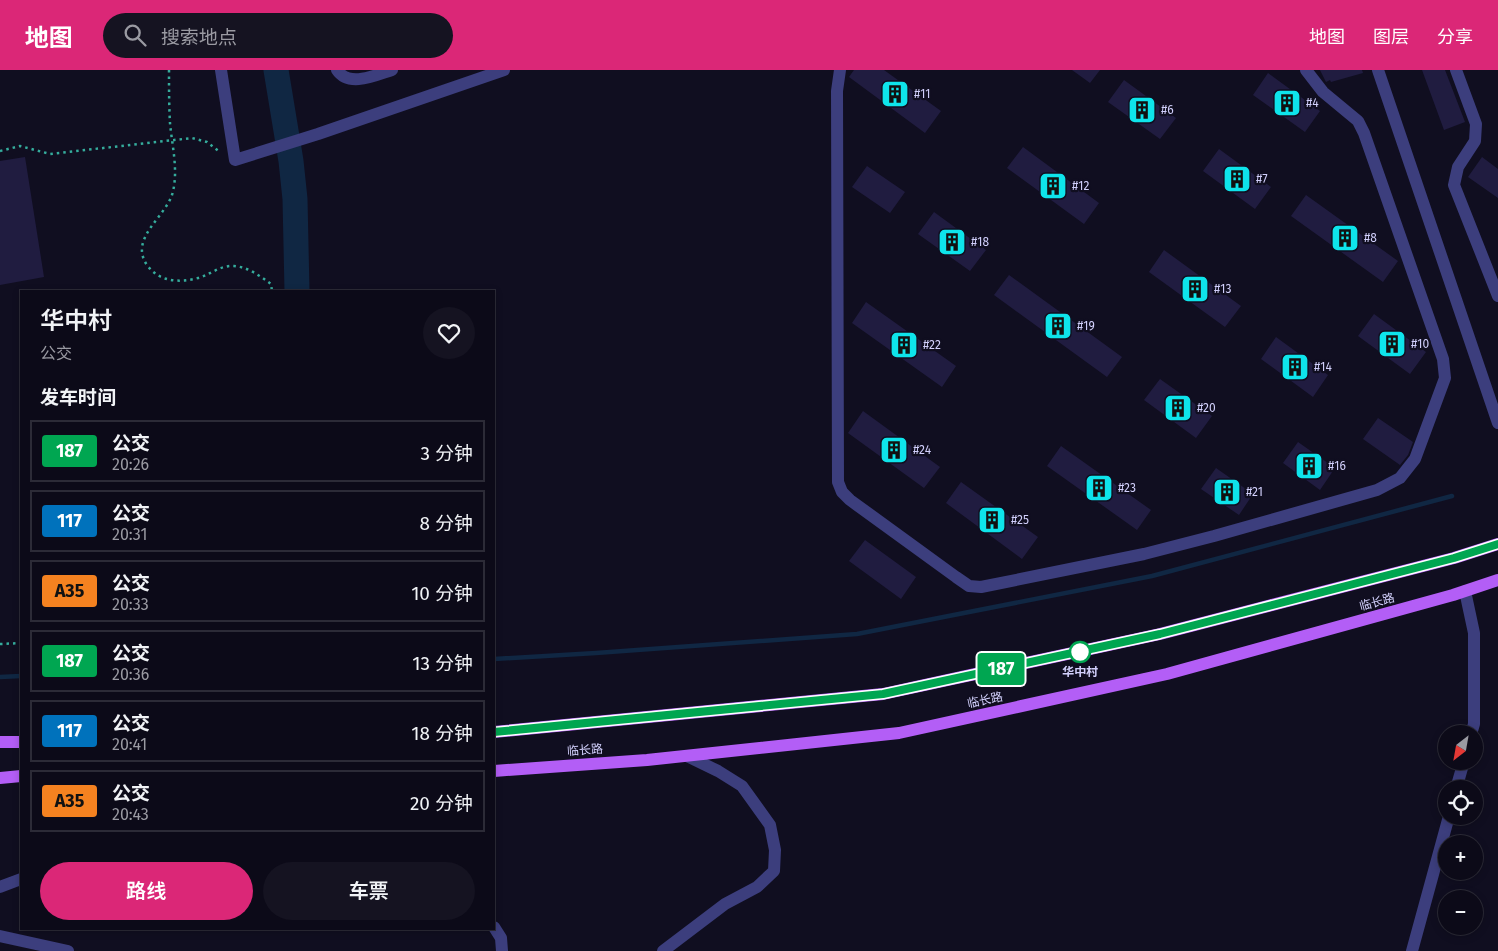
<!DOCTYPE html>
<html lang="zh">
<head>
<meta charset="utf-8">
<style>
	:root { --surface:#0c0a18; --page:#151321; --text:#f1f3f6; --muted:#9a9aa2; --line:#2c2b37; --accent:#db2777 }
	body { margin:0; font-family:"Fira Sans","Noto Sans SC",sans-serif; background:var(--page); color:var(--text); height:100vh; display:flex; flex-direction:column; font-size:19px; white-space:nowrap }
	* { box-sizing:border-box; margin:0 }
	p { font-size:16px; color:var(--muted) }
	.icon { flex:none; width:28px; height:28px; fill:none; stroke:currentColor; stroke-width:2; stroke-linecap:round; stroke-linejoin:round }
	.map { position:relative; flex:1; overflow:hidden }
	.details { position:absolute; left:20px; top:220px; width:475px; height:640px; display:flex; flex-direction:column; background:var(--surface); border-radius:0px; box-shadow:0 2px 8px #0003,0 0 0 1px var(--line) }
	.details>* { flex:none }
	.badge { padding:0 10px; border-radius:4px; font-size:18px; line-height:32px }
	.needle { width:32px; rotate:211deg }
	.tools { position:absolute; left:1438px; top:655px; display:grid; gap:10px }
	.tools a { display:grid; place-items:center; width:45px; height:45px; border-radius:50%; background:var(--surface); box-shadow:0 2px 8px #0003,0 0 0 1px var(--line); font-size:25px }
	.map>.badge { position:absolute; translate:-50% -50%; box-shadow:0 0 0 2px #fff }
	h2 { padding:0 20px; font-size:19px; line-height:45px }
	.round { display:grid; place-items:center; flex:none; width:52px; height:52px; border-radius:26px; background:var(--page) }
	.overview { display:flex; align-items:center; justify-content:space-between; height:85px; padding:0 20px }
	h1 { font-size:24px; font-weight:600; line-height:38px }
	.primary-button { display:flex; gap:10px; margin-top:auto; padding:10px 20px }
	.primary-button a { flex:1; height:58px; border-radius:30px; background:var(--accent); color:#fff; font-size:20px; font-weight:600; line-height:58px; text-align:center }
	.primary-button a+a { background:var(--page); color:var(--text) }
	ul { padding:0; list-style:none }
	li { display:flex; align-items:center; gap:15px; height:62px; margin:0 10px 8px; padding:0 10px; border:2px solid var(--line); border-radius:0px }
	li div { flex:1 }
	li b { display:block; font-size:19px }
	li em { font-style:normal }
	li .badge { min-width:55px; font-weight:700; text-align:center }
	header { display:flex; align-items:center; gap:30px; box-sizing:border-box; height:70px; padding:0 25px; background:var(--accent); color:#fff }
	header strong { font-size:24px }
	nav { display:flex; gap:28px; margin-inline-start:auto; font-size:18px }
	.search { width:350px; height:45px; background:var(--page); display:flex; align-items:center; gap:12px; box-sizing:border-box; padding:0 18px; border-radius:28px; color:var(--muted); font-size:19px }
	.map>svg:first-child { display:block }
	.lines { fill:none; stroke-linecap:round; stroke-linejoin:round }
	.stream { stroke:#102743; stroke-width:4.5 }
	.river { stroke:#102743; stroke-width:25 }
	.building { fill:#201c40 }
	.path { stroke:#35ac9c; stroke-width:2.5; stroke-dasharray:2.5 4; stroke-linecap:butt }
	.minor { stroke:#3c3e7d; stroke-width:12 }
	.major { stroke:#b35ef6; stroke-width:12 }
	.line-casing { stroke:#fff; stroke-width:11 }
	.line { stroke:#00a651; stroke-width:8 }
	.stop-dot { fill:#fff; stroke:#00a651; stroke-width:2.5 }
	.labels { text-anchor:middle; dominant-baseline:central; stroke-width:4.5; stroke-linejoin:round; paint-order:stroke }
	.poi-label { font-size:12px; fill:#d2d0fc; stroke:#100e20; text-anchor:start }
	.street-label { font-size:12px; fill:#d2d0fc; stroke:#100e20 }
	.stop-label { font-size:12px; font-weight:bold; fill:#d2d0fc; stroke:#100e20 }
</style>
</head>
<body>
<header>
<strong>地图</strong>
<div class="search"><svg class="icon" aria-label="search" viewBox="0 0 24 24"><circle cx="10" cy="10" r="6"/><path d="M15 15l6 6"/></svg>搜索地点</div>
<nav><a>地图</a><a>图层</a><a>分享</a></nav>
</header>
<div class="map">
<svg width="1498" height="881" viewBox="0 0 1498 881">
	<rect width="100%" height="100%" fill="#100e20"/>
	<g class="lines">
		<path class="stream" d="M494,589L596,583L857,564L1152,506L1452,426
			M0,607L21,606"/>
		<path class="river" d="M276,0L291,91L295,129L297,221"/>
	</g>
	<path class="building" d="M854,0H884L941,41L925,63L849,7Z
		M1072,0H1100L1090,13Z
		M1320,0H1362L1363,3L1331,12L1330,10L1326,12Z
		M1422,0H1445L1465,52L1444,60Z
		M1268,3L1320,41L1305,62L1253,25Z
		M1124,10L1176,48L1160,69L1108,32Z
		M1023,77L1099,133L1084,154L1007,98Z
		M1219,79L1271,117L1255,139L1203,101Z
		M25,87L44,207L0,215V91Z
		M1482,87L1498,99V128L1468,107Z
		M867,96L905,122L890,143L852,117Z
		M1306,125L1398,191L1383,212L1291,146Z
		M934,142L986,180L970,201L918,164Z
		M1164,180L1241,236L1225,257L1149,202Z
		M1009,205L1122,287L1107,307L994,225Z
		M866,232L956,296L942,317L852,253Z
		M1374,244L1426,282L1410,304L1358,266Z
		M1276,267L1328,305L1313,327L1261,289Z
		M1160,309L1212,346L1196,368L1144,330Z
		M863,341L940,397L924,418L848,363Z
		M1378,348L1413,372L1408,385L1400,395L1363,369Z
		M1298,372L1335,398L1320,420L1283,393Z
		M1061,376L1151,440L1137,460L1047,396Z
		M1216,398L1253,424L1239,445L1201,419Z
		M961,412L1038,467L1022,489L946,433Z
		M865,470L916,507L901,529L849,491Z"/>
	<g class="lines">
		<path class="path" d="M169,0C169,18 169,36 170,53C172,76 179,102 172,125C164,148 129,169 147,195C159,212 179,213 198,208C210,205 220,195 234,196C248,197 260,206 271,214L272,221
			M0,81L20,76L50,84L192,68L207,72L220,82
			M0,574L21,573"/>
		<path class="minor" d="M221,0L235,90L318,64L504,0
			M337,0C349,18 376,5 392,0
			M840,0L837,21L838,412L842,422L850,430L956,507L969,516L981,517L1144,484L1214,466L1377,420L1400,408L1415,389L1445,308L1443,289L1364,63L1358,51L1323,22L1306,0
			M1378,0L1498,353
			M1456,0L1476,54L1475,71L1458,97L1454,115L1498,226
			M1465,521L1474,563V654L1471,664
			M1456,719L1464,691
			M0,817L21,809
			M494,857L501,868L502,881
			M0,866L68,881
			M663,881L725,834L757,817L774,801L775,780L770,755L742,716L718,701L687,686
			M1412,881L1449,746"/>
		<path class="major" d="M494,662L883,624L1160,564L1454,488L1498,474
			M0,672H21
			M494,701L647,690L899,663L1167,604L1453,525L1498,510
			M0,708L21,706"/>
	</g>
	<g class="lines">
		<defs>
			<path id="line" d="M494,662L883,624L1160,564L1454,488L1498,474"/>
		</defs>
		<use href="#line" class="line-casing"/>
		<use href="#line" class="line"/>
	</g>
	<defs>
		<symbol id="building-square" viewBox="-11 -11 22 22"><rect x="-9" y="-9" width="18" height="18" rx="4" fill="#0ee4eb" stroke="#100e20"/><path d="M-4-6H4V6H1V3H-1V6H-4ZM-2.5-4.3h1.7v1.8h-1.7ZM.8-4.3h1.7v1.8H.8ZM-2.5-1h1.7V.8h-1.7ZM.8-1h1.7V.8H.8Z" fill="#111"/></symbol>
	</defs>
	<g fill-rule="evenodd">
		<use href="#building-square" x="879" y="8" width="32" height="32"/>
		<use href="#building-square" x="1271" y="17" width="32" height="32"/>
		<use href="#building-square" x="1126" y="24" width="32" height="32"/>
		<use href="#building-square" x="1221" y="93" width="32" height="32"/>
		<use href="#building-square" x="1037" y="100" width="32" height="32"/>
		<use href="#building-square" x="1329" y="152" width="32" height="32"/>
		<use href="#building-square" x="936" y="156" width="32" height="32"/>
		<use href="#building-square" x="1179" y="203" width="32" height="32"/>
		<use href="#building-square" x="1042" y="240" width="32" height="32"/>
		<use href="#building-square" x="1376" y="258" width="32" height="32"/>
		<use href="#building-square" x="888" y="259" width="32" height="32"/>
		<use href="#building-square" x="1279" y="281" width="32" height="32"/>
		<use href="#building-square" x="1162" y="322" width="32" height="32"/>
		<use href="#building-square" x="878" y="364" width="32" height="32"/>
		<use href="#building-square" x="1293" y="380" width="32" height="32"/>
		<use href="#building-square" x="1083" y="402" width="32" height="32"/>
		<use href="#building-square" x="1211" y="406" width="32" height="32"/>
		<use href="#building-square" x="976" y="434" width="32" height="32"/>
	</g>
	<circle class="stop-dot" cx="1080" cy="582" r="10"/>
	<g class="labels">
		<g class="poi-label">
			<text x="914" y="24">#11</text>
			<text x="1306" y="33">#4</text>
			<text x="1161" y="40">#6</text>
			<text x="1256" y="109">#7</text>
			<text x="1072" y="116">#12</text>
			<text x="1364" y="168">#8</text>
			<text x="971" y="172">#18</text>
			<text x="1214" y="219">#13</text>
			<text x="1077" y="256">#19</text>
			<text x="1411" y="274">#10</text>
			<text x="923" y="275">#22</text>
			<text x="1314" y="297">#14</text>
			<text x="1197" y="338">#20</text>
			<text x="913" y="380">#24</text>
			<text x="1328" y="396">#16</text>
			<text x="1118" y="418">#23</text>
			<text x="1246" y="422">#21</text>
			<text x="1011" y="450">#25</text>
		</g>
		<g class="street-label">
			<text transform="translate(1377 532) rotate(-15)">临长路</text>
			<text transform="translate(985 630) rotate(-12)">临长路</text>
			<text transform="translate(585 680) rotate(-4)">临长路</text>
		</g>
		<g class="stop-label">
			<text x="1080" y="602">华中村</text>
		</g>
	</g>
</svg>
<div class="tools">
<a><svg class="needle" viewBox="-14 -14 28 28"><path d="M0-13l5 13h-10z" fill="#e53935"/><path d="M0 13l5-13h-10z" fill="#9a9aa2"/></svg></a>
<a><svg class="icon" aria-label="locate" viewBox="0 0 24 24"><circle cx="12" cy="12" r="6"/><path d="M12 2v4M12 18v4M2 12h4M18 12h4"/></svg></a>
<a>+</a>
<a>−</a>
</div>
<b class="badge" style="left:1001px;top:599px;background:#00a651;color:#fff">187</b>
<section class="details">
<div class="overview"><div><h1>华中村</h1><p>公交</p></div><a class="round"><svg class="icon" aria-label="heart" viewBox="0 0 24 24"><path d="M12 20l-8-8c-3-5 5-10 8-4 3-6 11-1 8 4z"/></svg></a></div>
<h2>发车时间</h2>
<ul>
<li><span class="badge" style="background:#00a651;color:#fff">187</span><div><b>公交</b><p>20:26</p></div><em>3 分钟</em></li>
<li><span class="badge" style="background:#0072bc;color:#fff">117</span><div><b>公交</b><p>20:31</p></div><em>8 分钟</em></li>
<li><span class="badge" style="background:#f58220;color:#111">A35</span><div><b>公交</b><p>20:33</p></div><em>10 分钟</em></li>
<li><span class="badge" style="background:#00a651;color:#fff">187</span><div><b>公交</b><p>20:36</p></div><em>13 分钟</em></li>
<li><span class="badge" style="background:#0072bc;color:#fff">117</span><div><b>公交</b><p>20:41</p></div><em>18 分钟</em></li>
<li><span class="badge" style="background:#f58220;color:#111">A35</span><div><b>公交</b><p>20:43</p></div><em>20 分钟</em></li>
</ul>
<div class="primary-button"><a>路线</a><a>车票</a></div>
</section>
</div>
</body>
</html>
